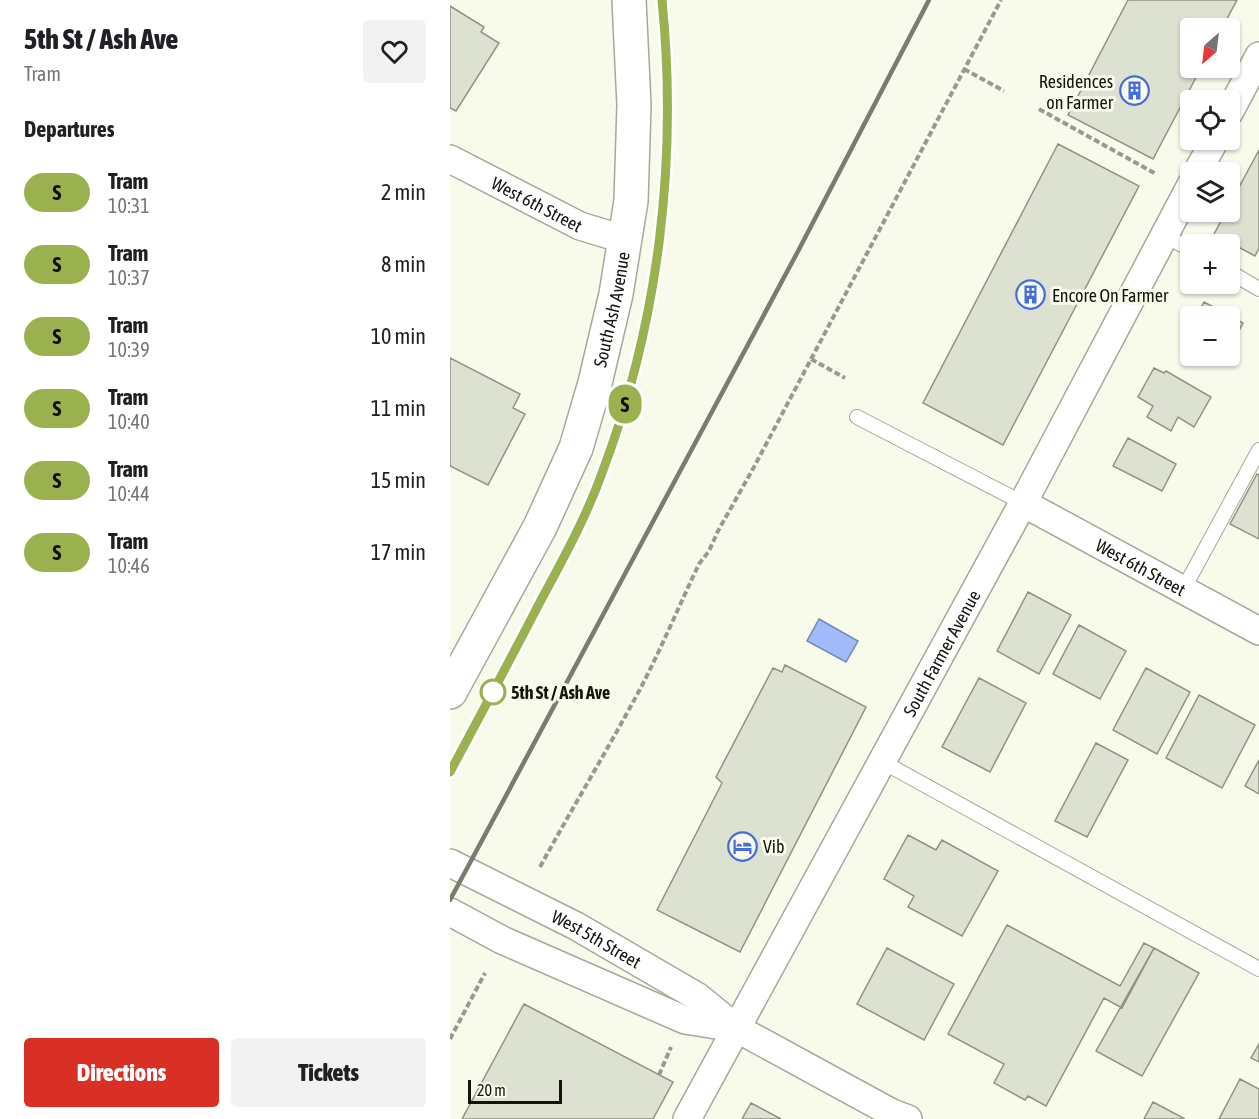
<!DOCTYPE html>
<html lang="en">
<head>
<meta charset="utf-8">
<style>
	:root { --surface:#fff; --page:#f2f2f2; --text:#202124; --muted:#757577; --accent:#d93025 }
	body { margin:0; font-family:"Asap Condensed",sans-serif; background:var(--page); color:var(--text); height:100vh; display:flex; flex-direction:column; font-size:22px; white-space:nowrap }
	* { box-sizing:border-box; margin:0 }
	p { font-size:20px; color:var(--muted) }
	.icon { flex:none; width:33px; height:33px; fill:none; stroke:currentColor; stroke-width:2; stroke-linecap:round; stroke-linejoin:round }
	.map { position:relative; flex:1; overflow:hidden }
	.details { display:flex; flex-direction:column; background:var(--surface); width:450px }
	.details>* { flex:none }
	.badge { padding:0 12px; border-radius:20px; font-size:21px; line-height:39px }
	.needle { width:39px; rotate:208deg }
	.fabs { position:absolute; left:730px; top:18px; display:grid; gap:12px }
	.fabs a { display:grid; place-items:center; width:60px; height:60px; border-radius:6px; background:var(--surface); box-shadow:0 2px 4px #0004; font-size:30px }
	.scale { position:absolute; left:18px; bottom:15px; width:94px; box-sizing:border-box; padding-left:6px; border:3px solid #13140e; border-top:0; font-size:16px; line-height:21px; white-space:nowrap; color:#13140e; -webkit-text-stroke:4px #f8fbeb; paint-order:stroke }
	.map>.badge { position:absolute; translate:-50% -50%; box-shadow:0 0 0 3px #fff }
	h2 { padding:0 24px; font-size:22px; line-height:54px }
	.round { display:grid; place-items:center; flex:none; width:63px; height:63px; border-radius:6px; background:var(--page) }
	.headline { display:flex; align-items:center; justify-content:space-between; height:102px; padding:0 24px }
	h1 { font-size:28px; font-weight:800; line-height:45px }
	.button { display:flex; gap:12px; margin-top:auto; padding:12px 24px }
	.button a { flex:1; height:69px; border-radius:6px; background:var(--accent); color:#fff; font-size:24px; font-weight:800; line-height:69px; text-align:center }
	.button a+a { background:var(--page); color:var(--text) }
	ul { padding:0; list-style:none }
	li { display:flex; align-items:center; gap:18px; height:72px; padding:0 24px }
	li div { flex:1 }
	li b { display:block; font-size:22px }
	li em { font-style:normal }
	li .badge { min-width:66px; font-weight:700; text-align:center }
	main { display:flex; flex:1; min-height:0 }
	.map>svg:first-child { display:block }
	.water { fill:#a0bbf9; stroke:#7689b2; stroke-width:1.5 }
	.building { fill:#dde1d1; stroke:#909384; stroke-width:1.5 }
	.lines { fill:none; stroke-linecap:round; stroke-linejoin:round }
	.service-casing { stroke:#a6a99a; stroke-width:16 }
	.minor-casing { stroke:#a6a99a; stroke-width:30 }
	.tertiary-casing { stroke:#a6a99a; stroke-width:36 }
	.path { stroke:#989a8f; stroke-width:4; stroke-dasharray:6 3; stroke-linecap:butt }
	.service { stroke:#fff; stroke-width:14 }
	.minor { stroke:#fff; stroke-width:27 }
	.tertiary { stroke:#fff; stroke-width:33 }
	.tram { stroke:#7a7c72; stroke-width:1.5 }
	.rail { stroke:#7a7c72; stroke-width:4.5 }
	.line-casing { stroke:#fff; stroke-width:14 }
	.line { stroke:#9bb14f; stroke-width:9 }
	.stop-dot { fill:#fff; stroke:#9bb14f; stroke-width:3 }
	.labels { text-anchor:middle; dominant-baseline:central; stroke-width:6; stroke-linejoin:round; paint-order:stroke }
	.poi-label { font-size:18px; fill:#13140e; stroke:#f8fbeb; text-anchor:start }
	.street-label { font-size:18px; fill:#13140e; stroke:#f8fbeb }
	.stop-label { font-size:18px; font-weight:bold; fill:#13140e; stroke:#f8fbeb; text-anchor:start }
</style>
</head>
<body>
<main>
<section class="details">
<div class="headline"><div><h1>5th St / Ash Ave</h1><p>Tram</p></div><a class="round"><svg class="icon" aria-label="heart" viewBox="0 0 24 24"><path d="M12 20l-8-8c-3-5 5-10 8-4 3-6 11-1 8 4z"/></svg></a></div>
<h2>Departures</h2>
<ul>
<li><span class="badge" style="background:#9bb14f;color:#111">S</span><div><b>Tram</b><p>10:31</p></div><em>2 min</em></li>
<li><span class="badge" style="background:#9bb14f;color:#111">S</span><div><b>Tram</b><p>10:37</p></div><em>8 min</em></li>
<li><span class="badge" style="background:#9bb14f;color:#111">S</span><div><b>Tram</b><p>10:39</p></div><em>10 min</em></li>
<li><span class="badge" style="background:#9bb14f;color:#111">S</span><div><b>Tram</b><p>10:40</p></div><em>11 min</em></li>
<li><span class="badge" style="background:#9bb14f;color:#111">S</span><div><b>Tram</b><p>10:44</p></div><em>15 min</em></li>
<li><span class="badge" style="background:#9bb14f;color:#111">S</span><div><b>Tram</b><p>10:46</p></div><em>17 min</em></li>
</ul>
<div class="button"><a>Directions</a><a>Tickets</a></div>
</section>
<div class="map">
<svg width="809" height="1119" viewBox="0 0 809 1119">
	<rect width="100%" height="100%" fill="#f8fbeb"/>
	<path class="water" d="M369,619L408,641L396,662L357,641Z"/>
	<path class="building" d="M678,0H787L772,28H741V68H751L703,159L618,115Z
		M0,6L34,27L31,32L49,43L6,111L0,108Z
		M608,144L689,186L553,445L473,403Z
		M809,150V248L805,256L764,234L776,212H780V204Z
		M754,302L793,323L780,348V316H746Z
		M0,358L70,394L63,408L75,414L38,485L0,466Z
		M704,368L714,373L716,371L761,397L744,427L728,417L721,431L697,417L703,406L688,397Z
		M678,438L726,464L712,491L663,466Z
		M807,474L809,475V539L780,524Z
		M578,592L621,615L589,674L547,651Z
		M629,625L676,651L650,699L603,674Z
		M335,665L416,707L290,952L207,910L272,783L266,777L323,668L332,672Z
		M696,668L740,692L707,754L663,730Z
		M529,678L576,703L540,772L492,747Z
		M749,695L805,725L772,788L716,758Z
		M646,743L678,760L637,837L605,821Z
		M809,760V794L795,786Z
		M458,835L486,850L492,840L548,871L512,936L458,907L464,896L434,879Z
		M557,925L670,986L694,943L704,948L672,1008L654,998L596,1106L578,1096L575,1100L544,1083L554,1064L498,1034Z
		M437,948L504,984L474,1040L407,1004Z
		M704,948L749,973L692,1076L646,1051Z
		M74,1004L223,1082L203,1119H12Z
		M809,1044V1062L801,1058Z
		M790,1079L809,1089V1119H769Z
		M703,1102L735,1119H694Z
		M301,1103L331,1119H292Z"/>
	<g class="lines">
		<defs>
			<path id="service" d="M714,235L741,250
				M780,272L809,289
				M407,417L573,503
				M733,590L809,450
				M431,761L809,969"/>
			<g id="minor">
				<path d="M780,111L809,56"/>
				<path id="s1" d="M0,159L130,226L176,240"/>
				<path d="M747,172L765,140"/>
				<path id="s2" d="M573,503L809,631"/>
				<path id="s3" d="M0,863L126,926L248,997L286,1028L442,1113L458,1119"/>
				<path d="M0,912L52,940L235,1020L285,1028"/>
				<path id="s4" d="M237,1119L573,503L741,185"/>
			</g>
			<g id="tertiary">
				<path id="s5" d="M0,692L90,527L126,448L145,383L166,294L181,201L184,105L179,0"/>
			</g>
		</defs>
		<use href="#service" class="service-casing"/>
		<use href="#minor" class="minor-casing"/>
		<use href="#tertiary" class="tertiary-casing"/>
		<path class="path" d="M514,69L554,91
			M589,109L706,174
			M361,359L395,378
			M90,867C120,812 152,759 182,704C207,659 227,610 249,564L259,551L268,531L304,467L551,0
			M0,1039L35,973
			M209,1075L221,1047"/>
		<use href="#service" class="service"/>
		<use href="#minor" class="minor"/>
		<use href="#tertiary" class="tertiary"/>
		<path class="tram" d="M0,772C30,716 60,660 89,604C112,561 135,518 152,473C210,322 227,160 212,0"/>
		<path class="rail" d="M0,900L346,255L479,0"/>
	</g>
	<g class="lines">
		<defs>
			<path id="line" d="M0,772C30,716 60,660 89,604C112,561 136,518 152,473C209,322 228,160 212,0"/>
		</defs>
		<use href="#line" class="line-casing"/>
		<use href="#line" class="line"/>
	</g>
	<defs>
		<symbol id="building-ring" viewBox="-11 -11 22 22"><circle r="9.5" fill="#f8fbeb" stroke="#456ddf" stroke-width="1.5"/><path d="M-4-6H4V6H1V3H-1V6H-4ZM-2.5-4.3h1.7v1.8h-1.7ZM.8-4.3h1.7v1.8H.8ZM-2.5-1h1.7V.8h-1.7ZM.8-1h1.7V.8H.8Z" fill="#456ddf"/></symbol>
		<symbol id="hotel-ring" viewBox="-11 -11 22 22"><circle r="9.5" fill="#f8fbeb" stroke="#456ddf" stroke-width="1.5"/><path d="M-6-4.5h1.5V1H6V5H4.5V3h-9V5H-6ZM-4 0a1.8 1.8 0 1 1 3.6 0ZM.5 0V-2.5h3Q6-2.5 6 0Z" fill="#456ddf"/></symbol>
	</defs>
	<g fill-rule="evenodd">
		<use href="#building-ring" x="668" y="74" width="33" height="33"/>
		<use href="#building-ring" x="564" y="278" width="33" height="33"/>
		<use href="#hotel-ring" x="276" y="830" width="33" height="33"/>
	</g>
	<circle class="stop-dot" cx="43" cy="692" r="12"/>
	<g class="labels">
		<g class="poi-label">
			<text x="663" y="81" text-anchor="end">Residences<tspan x="663" dy="21">on Farmer</tspan></text>
			<text x="602" y="295">Encore On Farmer</text>
			<text x="313" y="846">Vib</text>
		</g>
		<g class="street-label">
			<text stroke="none"><textPath href="#s1" startOffset="98">West 6th Street</textPath></text>
			<text stroke="none"><textPath href="#s5" startOffset="418">South Ash Avenue</textPath></text>
			<text stroke="none"><textPath href="#s2" startOffset="134">West 6th Street</textPath></text>
			<text stroke="none"><textPath href="#s4" startOffset="531">South Farmer Avenue</textPath></text>
			<text stroke="none"><textPath href="#s3" startOffset="165">West 5th Street</textPath></text>
		</g>
		<g class="stop-label">
			<text x="61" y="692">5th St / Ash Ave</text>
		</g>
	</g>
</svg>
<div class="fabs">
<a><svg class="needle" viewBox="-14 -14 28 28"><path d="M0-13l5 13h-10z" fill="#e53935"/><path d="M0 13l5-13h-10z" fill="#757577"/></svg></a>
<a><svg class="icon" aria-label="locate" viewBox="0 0 24 24"><circle cx="12" cy="12" r="6"/><path d="M12 2v4M12 18v4M2 12h4M18 12h4"/></svg></a>
<a><svg class="icon" aria-label="layers" viewBox="0 0 24 24"><path d="M12 4l9 5-9 5-9-5zM3 14l9 5 9-5"/></svg></a>
<a>+</a>
<a>−</a>
</div>
<div class="scale">20 m</div>
<b class="badge" style="left:175px;top:404px;background:#9bb14f;color:#111">S</b>
</div>
</main>
</body>
</html>
